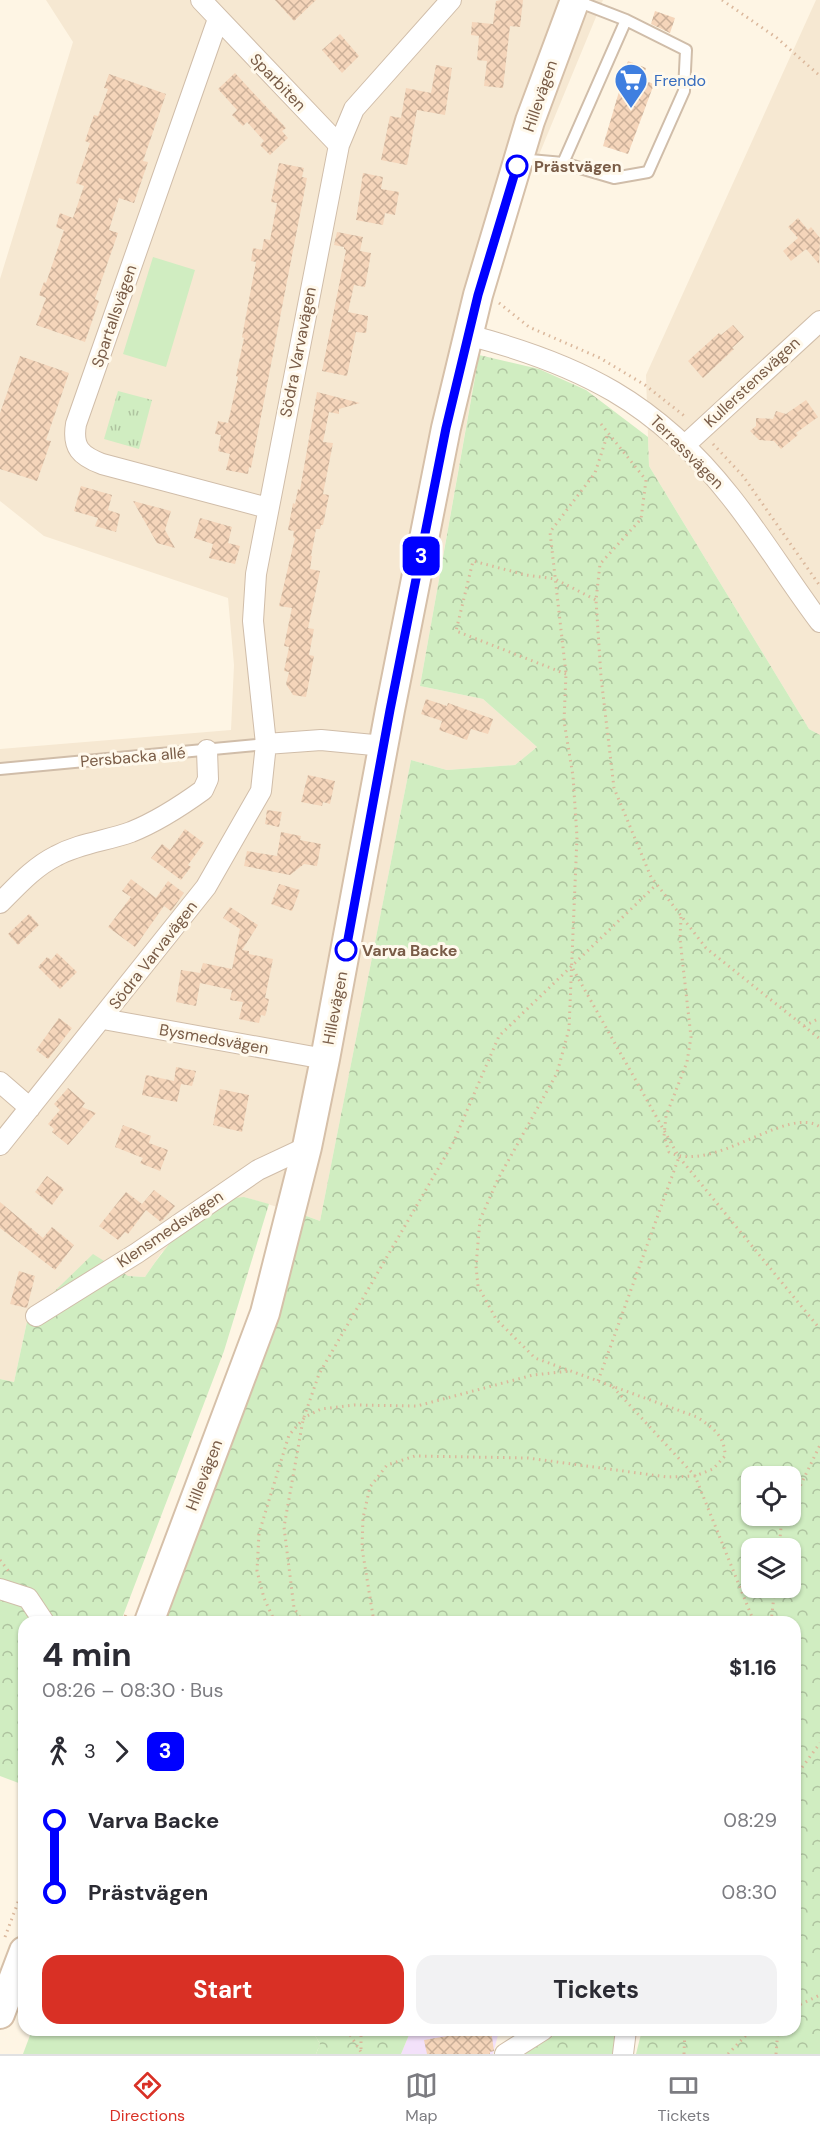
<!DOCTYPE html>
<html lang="en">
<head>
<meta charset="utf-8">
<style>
	:root { --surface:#fff; --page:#f2f2f3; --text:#2b2b33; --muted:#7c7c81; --line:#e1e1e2; --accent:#d93025 }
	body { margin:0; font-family:"DM Sans",sans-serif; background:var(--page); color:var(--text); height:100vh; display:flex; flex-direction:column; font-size:22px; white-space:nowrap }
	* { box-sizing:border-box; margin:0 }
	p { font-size:20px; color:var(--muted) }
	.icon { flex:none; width:33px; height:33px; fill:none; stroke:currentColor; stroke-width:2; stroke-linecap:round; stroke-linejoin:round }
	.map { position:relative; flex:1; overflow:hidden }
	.side { position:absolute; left:18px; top:1616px; width:783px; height:420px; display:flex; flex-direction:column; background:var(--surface); border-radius:18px; box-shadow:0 2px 4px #0004 }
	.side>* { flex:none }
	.badge { padding:0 12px; border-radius:9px; font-size:21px; line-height:39px }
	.fabs { position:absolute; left:741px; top:1466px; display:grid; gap:12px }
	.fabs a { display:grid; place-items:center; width:60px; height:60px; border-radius:12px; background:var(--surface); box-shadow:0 2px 4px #0004; font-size:30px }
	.map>.badge { position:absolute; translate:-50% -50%; box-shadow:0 0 0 3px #fff }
	.legs { display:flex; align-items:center; gap:9px; height:66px; padding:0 24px; font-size:20px }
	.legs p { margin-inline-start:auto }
	.headline { display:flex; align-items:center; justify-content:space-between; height:102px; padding:0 24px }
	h1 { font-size:33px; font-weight:700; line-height:45px }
	.cta { display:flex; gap:12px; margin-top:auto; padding:12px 24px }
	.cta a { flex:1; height:69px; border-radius:18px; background:var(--accent); color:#fff; font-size:24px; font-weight:700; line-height:69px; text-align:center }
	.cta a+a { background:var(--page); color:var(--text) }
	ul { padding:0 24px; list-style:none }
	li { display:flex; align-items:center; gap:21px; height:72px; font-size:22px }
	li i { display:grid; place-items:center; width:9px; height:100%; margin:0 8px; background:currentColor }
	li i::after { content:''; width:15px; height:15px; margin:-8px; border:4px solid; border-radius:50%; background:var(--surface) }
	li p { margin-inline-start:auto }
	li:first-child i { background:linear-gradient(#0000 50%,currentColor 0) }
	li:last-child i { background:linear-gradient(currentColor 50%,#0000 0) }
	.menu { display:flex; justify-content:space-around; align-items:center; height:84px; border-top:2px solid var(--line); background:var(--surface); font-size:16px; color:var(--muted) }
	.menu a { display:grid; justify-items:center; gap:3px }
	.menu .selected { color:var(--accent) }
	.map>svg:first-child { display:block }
	.residential { fill:#f6e8d2 }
	.education { fill:#f3e1fa }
	.grass { fill:#d0edc1 }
	.forest { fill:url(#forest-crowns); fill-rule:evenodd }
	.park { fill:url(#park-tufts) }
	.building { fill:url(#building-cross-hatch) }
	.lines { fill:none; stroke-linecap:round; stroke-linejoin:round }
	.lane-casing { stroke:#d0bda9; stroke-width:14 }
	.street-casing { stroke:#d0bda9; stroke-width:22 }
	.secondary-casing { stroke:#d6c0a9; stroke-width:32 }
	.path { stroke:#dbb89c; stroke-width:3; stroke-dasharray:1.5 4.5; stroke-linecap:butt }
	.lane { stroke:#fff; stroke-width:10 }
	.street { stroke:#fff; stroke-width:20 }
	.secondary { stroke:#fff; stroke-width:28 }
	.line-1-casing { stroke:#fff; stroke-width:14 }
	.line-1 { stroke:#00f; stroke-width:9 }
	.stop-1-dot { fill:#fff; stroke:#00f; stroke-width:3 }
	.labels { text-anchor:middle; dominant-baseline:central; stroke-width:6; stroke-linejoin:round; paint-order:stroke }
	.shop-label { font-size:16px; fill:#366cbe; stroke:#fff9ec; text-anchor:start }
	.street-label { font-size:16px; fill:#795c47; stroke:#fff9ec }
	.stop-label { font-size:16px; font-weight:bold; fill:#795c47; stroke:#fff9ec; text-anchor:start }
</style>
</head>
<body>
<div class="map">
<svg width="820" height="2054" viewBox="0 0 820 2054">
	<defs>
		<pattern id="forest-crowns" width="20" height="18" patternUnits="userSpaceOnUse" patternTransform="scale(1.5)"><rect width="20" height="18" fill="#d0edc1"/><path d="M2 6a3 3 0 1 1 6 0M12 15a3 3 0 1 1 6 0" fill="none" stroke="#aec39f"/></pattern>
		<pattern id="park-tufts" width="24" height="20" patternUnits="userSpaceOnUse" patternTransform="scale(1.5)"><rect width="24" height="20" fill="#d0edc1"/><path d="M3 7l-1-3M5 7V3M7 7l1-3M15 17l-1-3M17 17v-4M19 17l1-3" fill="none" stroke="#aec39f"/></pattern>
		<pattern id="building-cross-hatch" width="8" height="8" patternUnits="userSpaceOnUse" patternTransform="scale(1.5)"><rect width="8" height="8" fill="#f5d5ba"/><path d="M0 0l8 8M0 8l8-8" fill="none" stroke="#cbb099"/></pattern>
	</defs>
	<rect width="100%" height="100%" fill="#fef5e4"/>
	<path class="residential" d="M46,0H603L529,179L485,320L420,686L483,699L537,747L515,765L447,770L411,760L320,1221L301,1214L244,1197L162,1252L145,1277L128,1276L28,1317L14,1382L0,1379V749L231,730L234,665L228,598L44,536L0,501V279L73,42Z
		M816,0H820V735L809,729L649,466L646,375Z"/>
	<path class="education" d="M411,2030H494L498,2035L493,2054H401Z"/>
	<path class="grass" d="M153,257L195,270L166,367L123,354Z
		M32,2030H312L320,2044L316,2054H23Z"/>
	<path class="forest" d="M479,355L539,369L586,390L648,437L649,466L809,729L820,735V2054H636L642,2030H795V1622H159L301,1214L320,1221L411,760L447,770L515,765L537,747L483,699L420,686ZM752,1476H790V1515H752ZM752,1548H790V1587H752Z
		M244,1197L269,1204L224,1351L121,1621L24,1622V1785L0,1776V1379L14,1382L28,1317L93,1254L128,1276L145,1277C161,1253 195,1207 225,1199C231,1198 238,1198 244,1197Z
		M312,2030H411L401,2054H316L320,2044Z
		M563,2030H618L619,2033L613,2054H522Z"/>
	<path class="park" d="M118,391L152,400L139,449L104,439Z"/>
	<path class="building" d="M275,0H316L294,21Z
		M501,0H523L520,27L510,26L503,88L484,86L487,61L477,60L479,36L471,35L472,22L493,24L496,1Z
		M655,11L675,18L670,33L651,24Z
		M340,34L359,56L342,73L322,50Z
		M628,61L646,68L642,80L654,84L628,154L603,146Z
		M436,65L452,68L445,115L417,110L407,165L381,160L390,116L401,118L406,88L431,93Z
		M235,73L286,128L282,131L288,138L270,155L260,145L264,141L247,122L243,126L232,115L237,110L218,89Z
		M109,74L166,94L143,161L148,162L134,203L119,198L109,230L118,233L95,299L99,301L85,342L36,325L46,298L39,295L44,282L46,283L64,230L56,227L60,213L73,218L84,186L76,183L90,143L85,141L94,115L98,116L108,89L104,88Z
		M279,163L304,168L302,177L307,178L251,468L249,467L248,474L226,470L230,454L218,451L221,435L215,434L218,421L228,423L238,377L236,376L244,338L242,337L256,262L251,261L253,248L262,250L264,239L270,240L277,203L271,202Z
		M363,173L383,177L381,189L399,192L395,215L385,213L383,225L356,220Z
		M798,218L808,230L811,227L820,238L819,264L806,249L791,261L783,251L798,238L788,227Z
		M337,232L363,237L360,251L371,253L365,287L354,285L348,312L368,316L366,333L356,332L347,376L322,371L346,250L344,249V247L334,245Z
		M733,325L744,337L732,348L734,349L703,378L688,361L719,333L721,335Z
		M20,356L69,373L46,440L51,441L37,481L0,469V413Z
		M317,392L360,403L339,409V414L329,412L323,442L333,443L323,494L329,495L323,525H321L320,529H316L311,556H312L310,569L320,571L308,628L314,629L309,655L314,656L306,697L293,695L286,684L289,672L284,671L289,647L284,646L292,608L279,606L295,538L293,537L294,531L288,530L293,503L295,504L298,489L300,490Z
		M806,400L818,417L796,433L798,435L781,449L774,441L759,440L750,431L756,426V418L773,419L776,411L786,414Z
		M81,486L112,495L108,510L120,514L116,532L95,526L98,518L74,511Z
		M133,501L171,511L165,530L175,548L157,543Z
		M200,518L232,527L228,543L240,546L235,564L209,558L213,544L194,538Z
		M426,699L447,706L448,703L493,719L488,734L471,729L467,740L439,730L442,721L421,714Z
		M308,775L335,781L330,804L323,802L322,806L301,802Z
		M267,810L282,812L279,827L265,824Z
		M185,829L204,843L188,865L191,867L181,880L151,858L162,844L170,850Z
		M281,832L301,836L300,840L321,844L317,866L304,864L290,875L244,866L247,851L277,856Z
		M131,879L156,898L168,881L184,893L171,911L164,906L135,947L108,927L131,897L122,891Z
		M279,884L300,890L292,911L271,904Z
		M230,907L258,925L242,950L249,951V954L273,959L265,998L269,999L266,1013L265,1016L261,1015L259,1023L239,1019L243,1002L230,1000L232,990L200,983L196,1006L176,1002L181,970L200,973L203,963L232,969L240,929L223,918Z
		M29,914L39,925L18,945L8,934Z
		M57,953L77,972L60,989L38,967L47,957L51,960Z
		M59,1018L72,1028L48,1059L36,1050Z
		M176,1067L196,1071L192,1086L181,1084L177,1102L142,1095L146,1075L174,1081Z
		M68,1088L85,1103L82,1107L96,1113L68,1145L52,1132L54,1129L48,1124L60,1110L54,1104Z
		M220,1089L249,1095L242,1132L213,1125Z
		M123,1125L151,1136L149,1143L168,1150L160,1171L140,1163L143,1158L115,1147Z
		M47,1176L64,1189L52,1205L35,1192Z
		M154,1190L175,1206L161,1222L146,1210L128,1234L125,1232L118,1240L99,1226L126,1192L142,1204Z
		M0,1202L43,1238L52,1227L74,1245L55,1270L0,1228Z
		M19,1271L35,1276L27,1308L10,1304Z
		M483,2030H491L494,2051L490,2052V2054H427L424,2040Z"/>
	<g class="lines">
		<defs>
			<path id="lane" d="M519,159L563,163L614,178L648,172L684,91L686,50L626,20L577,1
				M563,163L626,20
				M0,769L266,744"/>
			<path id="street" d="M201,0L339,145
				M218,19L76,424C72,448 81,456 102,464L268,508
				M468,335C580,364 657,403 730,496C762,536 789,581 820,622
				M685,445L820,321
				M266,744L321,740L384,746
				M0,903C18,885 34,867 56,856C80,843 106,841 131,832C156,822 181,806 203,790L208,779L207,750
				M103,1019L325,1059
				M0,1082L30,1108
				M0,1145L206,887L261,791L266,744L253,621L256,574L339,145L354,109L451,0
				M36,1316L137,1253L258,1170L307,1147
				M0,1589L28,1598L44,1622
				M505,2054L543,2030
				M623,2054L626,2030"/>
			<path id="secondary" d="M149,1622L265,1313L307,1147L325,1059L390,710L446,428L478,295L530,121L575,0
				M0,2014L24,1951"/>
		</defs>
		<use href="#lane" class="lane-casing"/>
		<use href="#street" class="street-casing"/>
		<use href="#secondary" class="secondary-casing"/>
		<path class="path" d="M722,0L777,38L820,76
			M499,303L529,327L600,358L645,385L687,418
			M601,424L646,480L641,519L600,564L596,600L601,677L614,788L651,877L706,948L820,1039
			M713,444L743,476L820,586
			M566,674L456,631L473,561L526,575L555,579L596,600
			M681,917L680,939L691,1037L687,1062L666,1116L664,1136L669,1152C713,1175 788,1104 820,1127
			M573,969L679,1157L820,1329
			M804,1026L820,1018
			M598,1381L679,1157
			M613,1387L695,1476L754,1622
			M790,1507L820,1445
			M779,1548L781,1528L787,1515
			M0,1560L10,1573
			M123,1622L127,1612
			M275,1622L264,1598L257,1571L259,1533L289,1435L305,1417L321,1409L354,1405L417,1406L533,1375L570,1371
			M303,1622L294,1608L284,1527L303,1420L319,1374L453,1143L499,1036L656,885
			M374,1622L362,1548L363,1518L370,1487L387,1465L415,1456L528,1458L667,1477L695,1476L713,1469L725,1456C725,1436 713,1428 697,1417L535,1358L496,1319L478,1286L476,1266L480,1220L498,1179L557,1073L569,1029L577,837L573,776L564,721L566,674L550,532L595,473L608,433
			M771,1622L775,1587
			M795,1777L820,1743
			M5,1937L24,1886
			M795,2007L820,1995
			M347,2030L361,2052L360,2054
			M361,2049V2030
			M684,2054L685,2030
			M728,2054L751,2030
			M776,2054L778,2030"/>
		<use href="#lane" class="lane"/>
		<use href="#street" class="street"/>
		<use href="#secondary" class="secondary"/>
	</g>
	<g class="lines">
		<defs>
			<path id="line-1" d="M346,950L390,710L446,428L478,295L517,166"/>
		</defs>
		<use href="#line-1" class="line-1-casing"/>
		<use href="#line-1" class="line-1"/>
	</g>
	<defs>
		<symbol id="supermarket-pin" viewBox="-11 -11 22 30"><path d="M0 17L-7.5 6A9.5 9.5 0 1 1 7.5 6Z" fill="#3f7fe0" stroke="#fff9ec"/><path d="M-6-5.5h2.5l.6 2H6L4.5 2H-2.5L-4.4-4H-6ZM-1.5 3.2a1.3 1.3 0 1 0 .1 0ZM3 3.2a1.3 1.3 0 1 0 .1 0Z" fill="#fff"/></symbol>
	</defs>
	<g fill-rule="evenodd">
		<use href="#supermarket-pin" x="612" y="61" width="38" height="52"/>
	</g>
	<g class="stop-1-dot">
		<circle cx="517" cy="166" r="10"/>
		<circle cx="346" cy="950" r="10"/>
	</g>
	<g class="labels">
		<g class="shop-label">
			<text x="654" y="80">Frendo</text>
		</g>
		<g class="street-label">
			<text transform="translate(278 82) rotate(46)">Sparbiten</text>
			<text transform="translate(540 96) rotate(-71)">Hillevägen</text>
			<text transform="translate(114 316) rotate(-71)">Spartallsvägen</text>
			<text transform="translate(298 352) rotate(-79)">Södra Varvavägen</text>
			<text transform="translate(752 382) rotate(-43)">Kullerstensvägen</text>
			<text transform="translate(687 452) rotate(45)">Terrassvägen</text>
			<text transform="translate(133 757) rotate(-5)">Persbacka allé</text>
			<text transform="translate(153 955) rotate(-52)">Södra Varvavägen</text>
			<text transform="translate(335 1008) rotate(-79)">Hillevägen</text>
			<text transform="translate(214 1039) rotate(10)">Bysmedsvägen</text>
			<text transform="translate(170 1229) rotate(-34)">Klensmedsvägen</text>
			<text transform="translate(204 1475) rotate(-69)">Hillevägen</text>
		</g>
		<g class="stop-label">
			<text x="534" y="166">Prästvägen</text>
			<text x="362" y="950">Varva Backe</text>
		</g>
	</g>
</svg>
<div class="fabs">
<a><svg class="icon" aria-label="locate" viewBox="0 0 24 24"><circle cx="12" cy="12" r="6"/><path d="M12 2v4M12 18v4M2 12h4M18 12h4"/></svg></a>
<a><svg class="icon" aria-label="layers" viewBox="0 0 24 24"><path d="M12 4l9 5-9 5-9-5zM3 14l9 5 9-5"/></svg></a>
</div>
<b class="badge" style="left:421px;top:556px;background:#00f;color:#fff">3</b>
<section class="side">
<div class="headline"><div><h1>4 min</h1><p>08:26 – 08:30 · Bus</p></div><b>$1.16</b></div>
<div class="legs"><svg class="icon" aria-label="walk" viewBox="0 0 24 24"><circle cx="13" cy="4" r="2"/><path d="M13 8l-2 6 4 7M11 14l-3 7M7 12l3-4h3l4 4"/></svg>3<svg class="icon" aria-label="forward" viewBox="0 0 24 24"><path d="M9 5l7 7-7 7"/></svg><b class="badge" style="background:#00f;color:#fff">3</b></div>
<ul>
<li><i style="color:#00f"></i><b>Varva Backe</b><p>08:29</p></li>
<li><i style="color:#00f"></i><b>Prästvägen</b><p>08:30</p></li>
</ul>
<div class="cta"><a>Start</a><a>Tickets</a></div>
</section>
</div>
<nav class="menu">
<a class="selected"><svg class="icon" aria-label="directions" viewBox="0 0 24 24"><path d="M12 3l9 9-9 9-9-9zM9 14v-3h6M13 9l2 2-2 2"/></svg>Directions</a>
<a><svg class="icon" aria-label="map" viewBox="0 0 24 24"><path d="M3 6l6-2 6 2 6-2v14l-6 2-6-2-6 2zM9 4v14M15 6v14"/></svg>Map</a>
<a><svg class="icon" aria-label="tickets" viewBox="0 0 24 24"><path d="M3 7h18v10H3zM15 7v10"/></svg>Tickets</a>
</nav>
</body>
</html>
